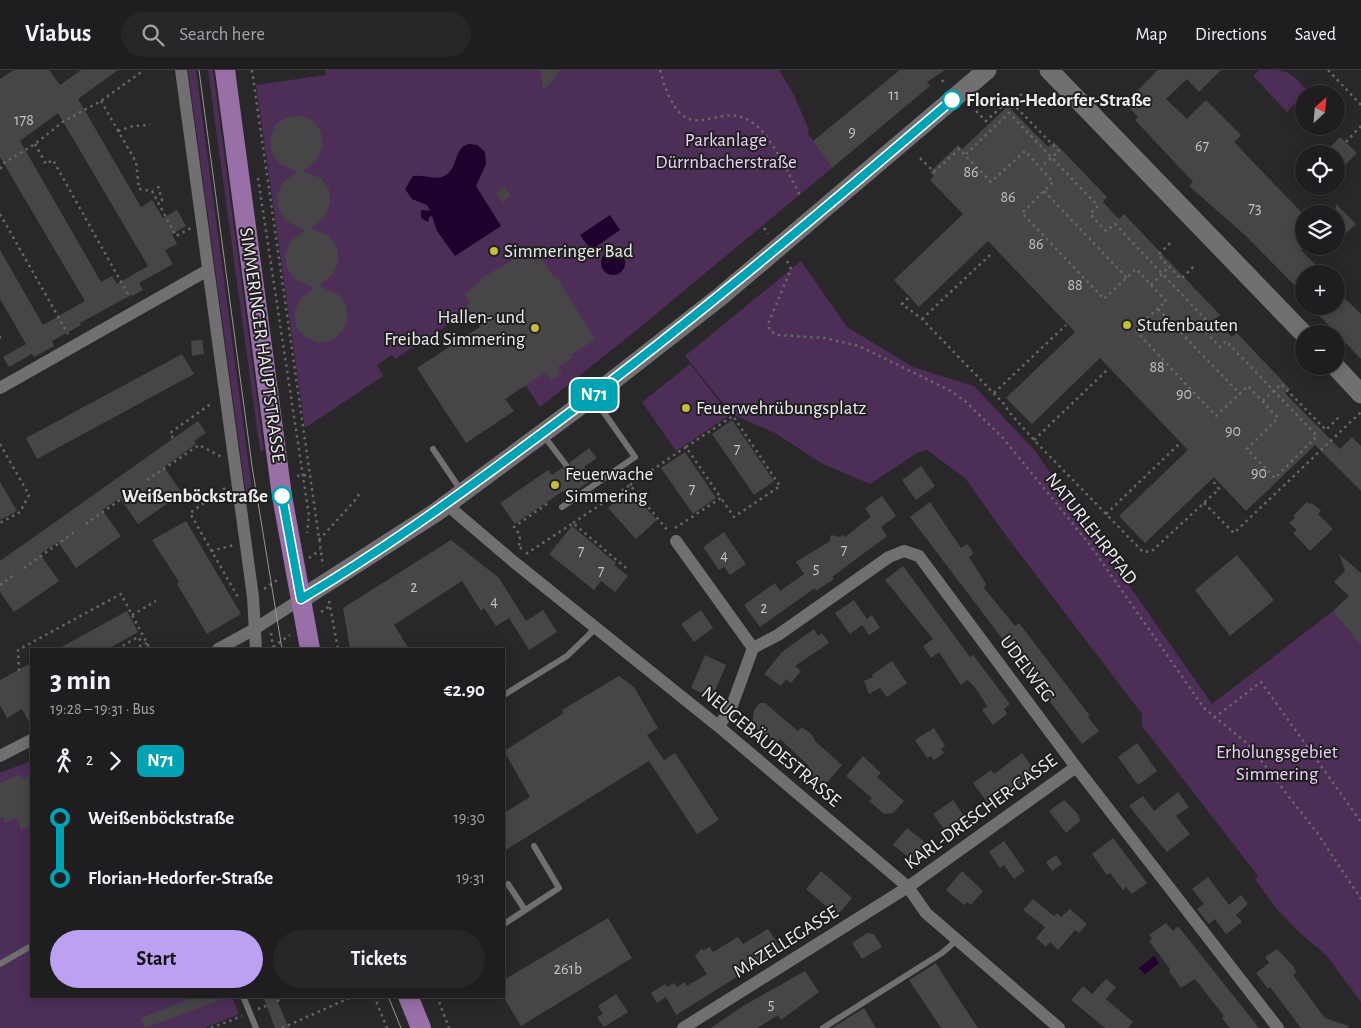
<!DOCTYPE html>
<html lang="en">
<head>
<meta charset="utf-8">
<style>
	:root { --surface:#201d20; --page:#282629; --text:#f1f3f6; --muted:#a2a2a5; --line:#3d3b3e; --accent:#bca0f2 }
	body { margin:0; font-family:"Alegreya Sans",sans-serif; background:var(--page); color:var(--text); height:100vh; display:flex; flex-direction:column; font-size:19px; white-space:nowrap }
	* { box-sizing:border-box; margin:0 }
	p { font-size:16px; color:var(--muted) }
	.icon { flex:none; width:28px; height:28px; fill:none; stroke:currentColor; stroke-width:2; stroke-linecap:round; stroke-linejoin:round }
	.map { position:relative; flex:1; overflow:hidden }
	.sheet { position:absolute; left:30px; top:578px; width:475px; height:350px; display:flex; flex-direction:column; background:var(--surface); border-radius:0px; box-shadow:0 2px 12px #0003,0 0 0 1px var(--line) }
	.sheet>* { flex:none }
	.badge { padding:0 10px; border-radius:8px; font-size:18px; line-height:32px }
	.needle { width:32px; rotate:26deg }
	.controls { position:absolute; left:1295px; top:15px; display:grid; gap:10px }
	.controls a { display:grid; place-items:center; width:50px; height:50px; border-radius:50%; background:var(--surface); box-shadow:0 2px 12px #0003,0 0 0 1px var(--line); font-size:25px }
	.map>.badge { position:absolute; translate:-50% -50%; box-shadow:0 0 0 2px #fff }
	.legs { display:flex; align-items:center; gap:8px; height:55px; padding:0 20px; font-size:16px }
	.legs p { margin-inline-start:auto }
	.overview { display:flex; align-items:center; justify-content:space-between; height:85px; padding:0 20px }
	h1 { font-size:28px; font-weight:700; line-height:38px }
	.cta { display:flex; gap:10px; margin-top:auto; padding:10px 20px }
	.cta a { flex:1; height:58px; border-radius:30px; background:var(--accent); color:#111; font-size:20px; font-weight:700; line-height:58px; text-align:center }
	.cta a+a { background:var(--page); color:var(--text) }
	ul { padding:0 20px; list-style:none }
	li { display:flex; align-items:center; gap:18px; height:60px; font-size:19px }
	li i { display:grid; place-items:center; width:8px; height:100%; margin:0 6px; background:currentColor }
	li i::after { content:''; width:12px; height:12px; margin:-6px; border:4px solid; border-radius:50%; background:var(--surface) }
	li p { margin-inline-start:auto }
	li:first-child i { background:linear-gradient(#0000 50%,currentColor 0) }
	li:last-child i { background:linear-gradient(currentColor 50%,#0000 0) }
	header { display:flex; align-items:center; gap:30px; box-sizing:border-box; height:70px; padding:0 25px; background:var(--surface); border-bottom:1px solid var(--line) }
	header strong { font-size:24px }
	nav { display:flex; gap:28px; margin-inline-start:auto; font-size:18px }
	.search { width:350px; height:45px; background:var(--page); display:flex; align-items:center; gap:12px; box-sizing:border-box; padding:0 18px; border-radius:28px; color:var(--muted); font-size:19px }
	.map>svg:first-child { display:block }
	.green { fill:#4c2e57 }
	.water { fill:#20002c }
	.building { fill:#484549; fill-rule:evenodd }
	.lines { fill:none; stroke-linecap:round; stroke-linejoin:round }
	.path { stroke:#686669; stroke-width:2.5; stroke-dasharray:2.5 4; stroke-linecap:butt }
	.lane { stroke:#716f72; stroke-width:6 }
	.street { stroke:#716f72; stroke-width:12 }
	.secondary { stroke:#716f72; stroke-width:19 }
	.primary { stroke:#986fa7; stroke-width:20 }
	.tram { stroke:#969497; stroke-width:1 }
	.line-1-casing { stroke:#fff; stroke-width:11 }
	.line-1 { stroke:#00a3b4; stroke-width:8 }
	.stop-1-dot { fill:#fff; stroke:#00a3b4; stroke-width:2.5 }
	.poi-dot { fill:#c3bd3e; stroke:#201e21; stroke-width:2 }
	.labels { text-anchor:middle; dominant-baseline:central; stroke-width:4; stroke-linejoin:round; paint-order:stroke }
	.number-label { font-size:16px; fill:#c4c2c5 }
	.stop-label { font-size:19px; font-weight:bold; fill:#edecee; stroke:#201e21; text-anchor:start }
	.park-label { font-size:19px; fill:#ebd0f6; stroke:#201e21 }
	.poi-label { font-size:19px; fill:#edecee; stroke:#201e21; text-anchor:start }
	.street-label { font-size:19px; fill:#edecee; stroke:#201e21 }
</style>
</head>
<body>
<header>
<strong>Viabus</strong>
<div class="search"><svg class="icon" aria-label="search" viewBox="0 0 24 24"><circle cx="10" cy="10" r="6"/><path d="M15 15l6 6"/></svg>Search here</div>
<nav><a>Map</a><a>Directions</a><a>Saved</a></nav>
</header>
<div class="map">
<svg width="1361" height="958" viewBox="0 0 1361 958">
	<rect width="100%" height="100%" fill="#2a272a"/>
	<path class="green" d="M188,0H196L253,427L254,430L247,431Z
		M208,0H213L264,380L260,381Z
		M325,0H779L794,25L809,60L807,62L832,98L633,263L540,337L526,316L522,318L469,241L395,289L392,285L377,295L383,306L305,358L256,15L325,5Z
		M1260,0C1286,0 1290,0 1307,21L1287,42L1253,6Z
		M801,191L847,257L913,297L974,316L1035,381L1212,634L1333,541L1361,576V932L1326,885L1298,861L1275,837L1255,809L1258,806L1142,656V644L1007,467L965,408L927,380L917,383L870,414L821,393L775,363L732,344L685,286Z
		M690,294L730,345L676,381L642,332Z
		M31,691V926H232L239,944L205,958H0V703Z"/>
	<path class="water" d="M469,74L477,75L485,82L486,94L476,116L501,156L455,186L437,161L432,146L429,147L428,152L421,148V140L430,141L427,135L412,129L405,119L413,106C423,105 433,109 442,107C459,102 452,78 469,74Z
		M610,145L620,160L591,180L580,165Z
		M601 193a12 12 0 1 1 24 0a12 12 0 1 1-24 0Z
		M1154,886L1159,893L1145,904L1139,898Z"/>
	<path class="building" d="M14,0H49L60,15L81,0H118L78,29L141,137L152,130L163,148L177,140L186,156L172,164L177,174L165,180L173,194L139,213L143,220L132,226L131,225L80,253L81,255L52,271L54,276L34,287L32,284L9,297L3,287L26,274L0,229V180L43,255L85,231L0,87V9ZM58,43L148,196L117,214L112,206L101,212L20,71Z
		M540,0H560L552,12L543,20Z
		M900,0H945L927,12L930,16L832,98L813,71Z
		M1158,0H1221L1199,22L1187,9L1166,29L1187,49L1206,30L1241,65L1234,72L1304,145V177L1301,180L1325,204H1304V225L1246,166L1189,116L1193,112L1135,50L1138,47L1125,33Z
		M1008,36L1048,77L1054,72L1107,127L1103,132L1119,149L1124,144L1220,245L1215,249L1232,267L1237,263L1290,319L1285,323L1340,379L1352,367L1361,376V421L1315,375L1246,441L1214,407L1145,473L1119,446L1188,380L1100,288L1032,354L1006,328L1075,262L988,171L919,237L894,210L963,144L930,110L934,106L930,102L958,75L962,79Z
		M300,45L313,51L321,62L323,75L317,89L303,101L321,108L329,119L330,133L325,146L311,158L329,166L337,177L339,191L333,204L319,216L338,224L346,235L348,248L342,262L332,270L317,273L304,266L296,256L294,242L300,229L314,218L295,209L287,198L285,184L291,171L305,160L286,151L279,140L277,126L282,113L297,102L279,93L272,83L270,69L275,55L286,48Z
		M1340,67L1357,83L1336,104V84H1324Z
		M504,117L511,125L503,133L496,124Z
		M1336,134L1356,154L1344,165L1336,157Z
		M530,180L536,190L540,187L554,207L556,206L595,269L571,285L573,287L558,297L562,303L552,310L544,303L505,329L514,341L466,373L417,298L480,257L466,235L470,232L464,224L481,211L480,209Z
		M1336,220L1361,244V289L1310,236H1336Z
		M202,270L204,284L192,286L191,271Z
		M182,284L194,304L37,389L26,368Z
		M732,350L774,411L754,425L712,364Z
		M198,351L206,363L194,371L196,374L164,397L182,423L138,454L120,428L102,440L121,466L76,498L58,472L40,484L59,511L14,542L0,522V491Z
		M589,378L597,388L584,397L593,409L567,427L563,421L515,454L500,433L548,400L552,405L562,398L569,399L570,392Z
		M685,382L716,428L693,444L661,398Z
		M921,396L935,416L916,430L902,410Z
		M0,412L17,441L0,450Z
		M628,419L657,450L636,469L608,438Z
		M882,426L896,446L881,457L887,466L832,507L834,509L816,521L815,518L760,557L744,535L775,513L780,521L804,504L796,492L830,471L831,465L840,467L842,465L845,467L864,452L871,447L865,438Z
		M930,432L961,478L967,474L974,483L969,487L986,514L984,518L1015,556L1019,553L1090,646L1088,647L1099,661L1082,674L910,447Z
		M1307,432L1310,434L1312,433L1321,441L1318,444L1333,459L1310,481L1293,463L1297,460L1289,453L1295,448L1293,446Z
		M186,451L241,544L207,564L177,514L179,512L152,470Z
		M572,456L616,493L614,495L628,506L615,522L601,511L594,520L549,484Z
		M724,462L746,494L730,505L724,497L719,500L703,477Z
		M451,470L499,508L526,551L543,540L557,562L529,580L509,548L496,556L484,538L481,541L462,511L394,555L409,579H350L343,538Z
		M1339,484L1361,503V576L1333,541L1349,526L1334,512L1345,501Z
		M1237,485L1274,530L1230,566L1195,520Z
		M903,496L970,587L973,585L1010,634L1004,639L1007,644L993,655L982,640L987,636L975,617L967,610L961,615L939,582L931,588L923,576L933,569L885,510Z
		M854,530L867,549L872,545L880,558L869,565L862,555L850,564L835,543Z
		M701,540L713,558L694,572L681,554Z
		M127,541L138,562L108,579H58Z
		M814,559L818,566L822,563L829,573L795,596L801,601L791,613L786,609L781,616L764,604L782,582Z
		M705,585L726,595L712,628L691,618Z
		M892,591L907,613L887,627L880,618L869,624L864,611L873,607L872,605Z
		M31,593V656L22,639L7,648L0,635V610Z
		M619,606L634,617L658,658L647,665L664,690L675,683L719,750L697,764L649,691L504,781V743L530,727L504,681L564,643L562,640Z
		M760,633H765L798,661L802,657L812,665L816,672L842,695L823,717L804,701L809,696L780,669L777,673L769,667L767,668L752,655L754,640Z
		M934,658L945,676L941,679L944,683L934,690L931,686L927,688L915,670Z
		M1137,673L1157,701L1138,715L1118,687Z
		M1022,683L1035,701L990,736L973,713L991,700L994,704Z
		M863,686L881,703L877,707L904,731L893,743L884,744L869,731L872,728L846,706Z
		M20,704L22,709L31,705V755L21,760L17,748L5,753L3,747L0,748V713Z
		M1178,722L1189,737L1176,746L1190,764L1167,782L1129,736L1143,726L1154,741Z
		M953,730L969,753L949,766L933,744Z
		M1064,730L1078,744L1080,751L1066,763L1049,741Z
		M907,758L926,773L912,790L893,775Z
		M1113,768L1147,813L1132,824L1126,817L1123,820L1110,803L1107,805L1092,784Z
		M1004,771L1025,801L1014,809L1004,795L1000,798L989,782Z
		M1056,785L1062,794L1052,801L1046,792Z
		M821,801L852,828L834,849L824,841L827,837L806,819Z
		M962,801L983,821L971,835L967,832L964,835L946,820Z
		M1208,807L1229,835L1241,825L1248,834L1236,845L1242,852L1226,864L1215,849L1209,854L1197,839L1204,834L1192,819Z
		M1033,829L1054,846L1057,843L1061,847L1070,839L1087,854L1079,863L1075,860L1058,880L1050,872L1046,877L1036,868L1045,857L1023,840Z
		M608,848L632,888L521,956L504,928V910Z
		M1166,853L1173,861L1178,856L1259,958H1230L1222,948L1224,946L1195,909L1181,918L1169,901L1170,899L1149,871L1152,869L1149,865Z
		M768,859L781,879L676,945L666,927L657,933L651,923L665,914L667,917L674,913L677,917L685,912L687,916L707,904L695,886L701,879L704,880L710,877L713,882L738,867L743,874Z
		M867,863L874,864L882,877L862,889L852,873Z
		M1277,879L1294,897L1296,902L1293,905L1325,948L1349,956L1348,958H1301L1270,917L1268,919L1256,903L1269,893L1265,887Z
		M936,893L947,911L978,958H941L909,910Z
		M805,901L819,922L781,950L778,945L757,958H711L743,936Z
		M1106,909L1116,917L1106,929L1133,952L1128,958H1105L1071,930L1083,916L1092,924Z
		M616,924L628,942L604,957L597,947L603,944L598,936Z
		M197,926L228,927L145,958L141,948Z
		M263,926H275L289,958H275Z
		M864,938L876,958H832Z"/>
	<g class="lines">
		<path class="path" d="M252,0L323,496
			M660,0C685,91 715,25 753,53C773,67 789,106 801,127
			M1328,0L1361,35
			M942,10L944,13
			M101,31L136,92L139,119L152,121L176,166L191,158
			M1012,33L1059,81L1041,97
			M976,41L986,51L1007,32L1012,33L1024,22
			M118,61L133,56L150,55
			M1346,72L1361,56
			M35,74L46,94L53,90L130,228
			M920,88L934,102L959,79L991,112L1025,81L1053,112L1022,143L1104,229L1136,199L1166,231L1135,260L1216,346L1248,316L1278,348L1247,379L1275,408L1317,366L1226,271L1220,277L1204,260L1210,254L1115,154L1106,161L1090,144L1098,136L1009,43L965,85
			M0,99L4,93L35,74L64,51L101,31L144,0
			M258,108L309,446L307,463
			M158,116L162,130L159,134
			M1044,121L1127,208
			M0,144L68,264
			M764,158L768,164
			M1170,173L1158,185L1181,209L1194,196
			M787,191L791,199L768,254L770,261L778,265L825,268L859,276L951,321L966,332L1003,368L1090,475L1204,638L1248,674L1318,764L1361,829
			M1151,215L1169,197
			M908,228L902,234L922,249L1004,334L1009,342L1034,370L1143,482L1152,481L1219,419L1212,410
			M1158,239L1240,324
			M922,249L993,182
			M0,266V271
			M994,323L1066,255
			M1263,331L1281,314L1326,360L1339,347
			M173,368L170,363L212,333
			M1034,370L1107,300
			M0,374L29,425L20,442L0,453
			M686,377L733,346L780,416L734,447L721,428
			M297,406L310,405
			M147,410L199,375L222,387
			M630,415L686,377L721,428L675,458
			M225,418L190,443L239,529
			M1204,433L1234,463L1361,342
			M1106,444L1179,374
			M573,453L630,415L668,461
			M86,454L138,417
			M319,470L357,428L360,422
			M520,479L522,477L519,476L520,465L514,457L548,433
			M211,481L234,475
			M526,484L573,453L626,498
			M309,488L320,480
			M24,498L76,461
			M0,515L14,505
			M264,519L280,508
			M329,531L338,579
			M321,542L330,536
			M132,545L156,531
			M271,563L273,577
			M273,577L290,565
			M117,579L138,567L143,574
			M133,579L147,573
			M19,601L18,580L121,524L150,579
			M31,621V622
			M1214,648L1261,612L1361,752
			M374,926L387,958
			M437,926L449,958
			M277,931L288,926
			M258,939L266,936
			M211,958L242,946
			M282,958L354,926"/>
		<path class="lane" d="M544,366L566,395
			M433,379L462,422
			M562,437L635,387L593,327
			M504,625L567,586L596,558
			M508,814L525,840
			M504,854L559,818L534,776
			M0,894L31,876
			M243,926L256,958
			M823,958L942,883L957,870"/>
		<path class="street" d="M181,0L253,527L256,579
			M0,318L208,200
			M447,435L514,492L718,656L908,817L926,843L1059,958
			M676,471L753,578
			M218,579L253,560L301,529
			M718,656L730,641L753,578L778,565L889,487L904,481L919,486L1076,697L1278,958
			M0,686L31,670
			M683,958L908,817L1076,697"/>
		<path class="secondary" d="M1049,0L1304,264
			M1335,296L1361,324
			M301,529L435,443L593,326L721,226L987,0"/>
		<path class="primary" d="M225,0L282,426L310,579
			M408,926L421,958"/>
		<path class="tram" d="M199,0L252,396L282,579
			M388,926L401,958"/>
	</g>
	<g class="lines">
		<defs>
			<path id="line-1" d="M282,426L301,529C380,482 455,428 529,373C676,265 813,149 952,30"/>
		</defs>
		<use href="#line-1" class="line-1-casing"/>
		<use href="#line-1" class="line-1"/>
	</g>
	<g class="stop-1-dot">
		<circle cx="952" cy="30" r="9"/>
		<circle cx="282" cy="426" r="9"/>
	</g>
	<g class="poi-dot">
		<circle cx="494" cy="181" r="5"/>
		<circle cx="1127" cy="255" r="5"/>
		<circle cx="535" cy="258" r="5"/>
		<circle cx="686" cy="338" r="5"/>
		<circle cx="555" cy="415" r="5"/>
	</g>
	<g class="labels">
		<g class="number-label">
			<text x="894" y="25">11</text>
			<text x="24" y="50">178</text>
			<text x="852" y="62">9</text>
			<text x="1202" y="76">67</text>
			<text x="971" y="102">86</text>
			<text x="1008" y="127">86</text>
			<text x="1255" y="138">73</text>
			<text x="1036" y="174">86</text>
			<text x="1075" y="215">88</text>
			<text x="1157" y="297">88</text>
			<text x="1184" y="324">90</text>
			<text x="1233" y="361">90</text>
			<text x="737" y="379">7</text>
			<text x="1259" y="403">90</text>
			<text x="692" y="419">7</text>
			<text x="844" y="480">7</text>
			<text x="581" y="481">7</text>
			<text x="724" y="485">4</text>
			<text x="816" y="498">5</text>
			<text x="601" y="501">7</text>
			<text x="414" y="517">2</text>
			<text x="494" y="531">4</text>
			<text x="764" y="538">2</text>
			<text x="568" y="899">261b</text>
			<text x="771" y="934">5</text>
		</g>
		<g class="stop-label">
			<text x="966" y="30">Florian-Hedorfer-Straße</text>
			<text x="268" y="426" text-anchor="end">Weißenböckstraße</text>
		</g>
		<g class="park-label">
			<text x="726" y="70">Parkanlage<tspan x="726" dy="22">Dürrnbacherstraße</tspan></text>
			<text x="1277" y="682">Erholungsgebiet<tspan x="1277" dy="22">Simmering</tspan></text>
		</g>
		<g class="poi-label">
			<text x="504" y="181">Simmeringer Bad</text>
			<text x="525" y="247" text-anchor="end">Hallen- und<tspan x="525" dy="22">Freibad Simmering</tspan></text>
			<text x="1137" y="255">Stufenbauten</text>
			<text x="696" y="338">Feuerwehrübungsplatz</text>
			<text x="565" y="404">Feuerwache<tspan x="565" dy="22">Simmering</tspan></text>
		</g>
		<g class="street-label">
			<text transform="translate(262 275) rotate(82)">SIMMERINGER HAUPTSTRASSE</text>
			<text transform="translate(1091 459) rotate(52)">NATURLEHRPFAD</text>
			<text transform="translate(1027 599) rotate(53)">UDELWEG</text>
			<text transform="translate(771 677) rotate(40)">NEUGEBÄUDESTRASSE</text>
			<text transform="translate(981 742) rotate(-36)">KARL-DRESCHER-GASSE</text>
			<text transform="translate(786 872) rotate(-32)">MAZELLEGASSE</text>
		</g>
	</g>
</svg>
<div class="controls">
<a><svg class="needle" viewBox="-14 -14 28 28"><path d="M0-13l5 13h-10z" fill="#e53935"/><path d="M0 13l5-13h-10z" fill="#a2a2a5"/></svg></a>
<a><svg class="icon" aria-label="locate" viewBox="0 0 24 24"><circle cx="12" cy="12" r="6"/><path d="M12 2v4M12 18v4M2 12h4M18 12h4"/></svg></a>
<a><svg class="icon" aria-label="layers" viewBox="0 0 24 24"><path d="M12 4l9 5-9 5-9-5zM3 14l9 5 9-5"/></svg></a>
<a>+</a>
<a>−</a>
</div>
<b class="badge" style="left:594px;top:325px;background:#00a3b4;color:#fff">N71</b>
<section class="sheet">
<div class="overview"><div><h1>3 min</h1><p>19:28 – 19:31 · Bus</p></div><b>€2.90</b></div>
<div class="legs"><svg class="icon" aria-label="walk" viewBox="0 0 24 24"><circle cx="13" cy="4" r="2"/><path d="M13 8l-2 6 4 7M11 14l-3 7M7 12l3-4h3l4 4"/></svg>2<svg class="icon" aria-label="forward" viewBox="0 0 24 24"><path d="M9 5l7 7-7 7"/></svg><b class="badge" style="background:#00a3b4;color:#fff">N71</b></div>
<ul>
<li><i style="color:#00a3b4"></i><b>Weißenböckstraße</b><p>19:30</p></li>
<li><i style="color:#00a3b4"></i><b>Florian-Hedorfer-Straße</b><p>19:31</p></li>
</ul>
<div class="cta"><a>Start</a><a>Tickets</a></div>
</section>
</div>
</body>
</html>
